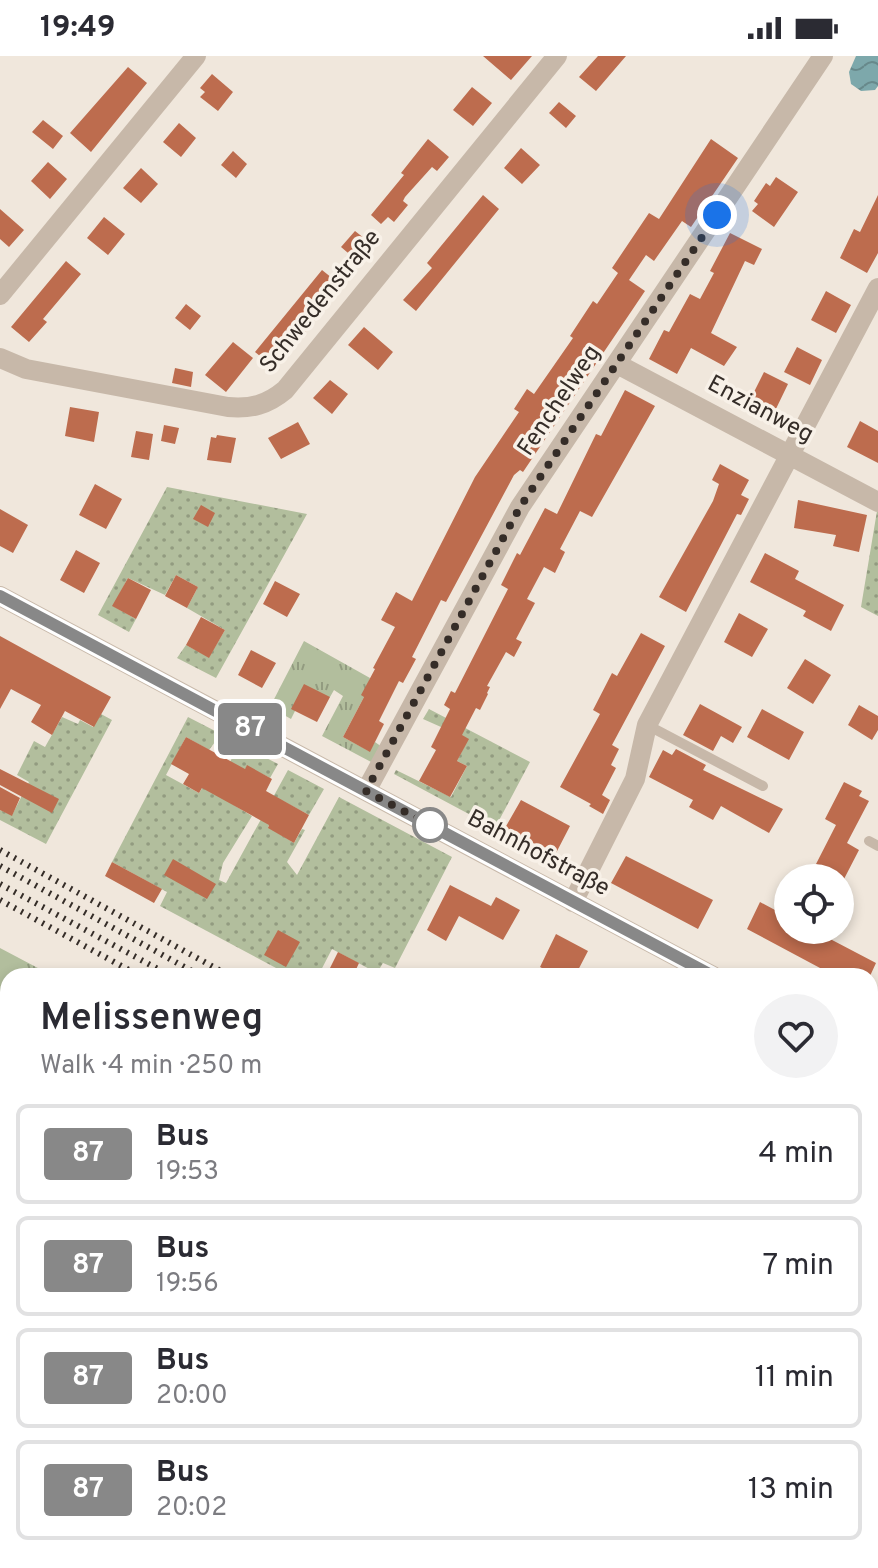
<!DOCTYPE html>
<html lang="en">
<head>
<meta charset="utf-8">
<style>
	:root { --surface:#fff; --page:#f2f2f3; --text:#2b2b33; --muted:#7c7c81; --line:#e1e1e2 }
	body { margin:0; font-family:Overpass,sans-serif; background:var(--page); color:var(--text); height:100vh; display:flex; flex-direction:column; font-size:30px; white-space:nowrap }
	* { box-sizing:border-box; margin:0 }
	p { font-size:26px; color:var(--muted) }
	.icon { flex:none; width:44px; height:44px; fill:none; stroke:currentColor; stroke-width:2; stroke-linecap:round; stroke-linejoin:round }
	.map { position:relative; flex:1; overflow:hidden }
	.drawer { position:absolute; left:0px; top:912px; width:878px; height:600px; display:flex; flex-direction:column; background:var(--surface); border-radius:24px 24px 0 0; box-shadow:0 4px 12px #0003 }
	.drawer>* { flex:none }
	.badge { padding:0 16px; border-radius:6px; font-size:28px; line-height:52px }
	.tools { position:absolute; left:774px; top:808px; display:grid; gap:16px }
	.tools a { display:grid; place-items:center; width:80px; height:80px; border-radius:50%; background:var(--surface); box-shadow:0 4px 12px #0003; font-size:40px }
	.you { position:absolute; width:40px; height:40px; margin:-20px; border:6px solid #fff; border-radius:50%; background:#1a73e8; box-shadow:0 0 0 12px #1a73e833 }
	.map>.badge { position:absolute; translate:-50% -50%; box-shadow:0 0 0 4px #fff }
	.round { display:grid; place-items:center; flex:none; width:84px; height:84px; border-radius:42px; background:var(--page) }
	.summary { display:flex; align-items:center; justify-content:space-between; height:136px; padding:0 40px }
	h1 { font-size:38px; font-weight:600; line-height:60px }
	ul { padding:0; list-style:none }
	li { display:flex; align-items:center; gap:24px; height:100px; margin:0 16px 12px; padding:0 24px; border:4px solid var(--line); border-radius:12px }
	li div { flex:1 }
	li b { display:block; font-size:30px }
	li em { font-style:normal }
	li .badge { min-width:88px; font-weight:700; text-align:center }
	.status { display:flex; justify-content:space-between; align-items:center; height:56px; padding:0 40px; background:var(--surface); direction:ltr }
	.status svg { height:22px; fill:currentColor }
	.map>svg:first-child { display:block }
	.grass { fill:url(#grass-tufts) }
	.park { fill:url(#park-dots) }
	.water { fill:url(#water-waves) }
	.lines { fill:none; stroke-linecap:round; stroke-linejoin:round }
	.stream { stroke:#7da8ab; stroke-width:6 }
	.building { fill:#bd6c4e }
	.path { stroke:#b3a294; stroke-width:4; stroke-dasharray:4 4; stroke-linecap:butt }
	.service { stroke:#c7b8a9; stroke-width:10 }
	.minor { stroke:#c7b8a9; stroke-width:20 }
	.tertiary { stroke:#c7b8a9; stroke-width:20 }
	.rail { stroke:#352d28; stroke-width:6; stroke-dasharray:2 6; stroke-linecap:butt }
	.line-casing { stroke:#fff; stroke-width:18 }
	.line { stroke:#888; stroke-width:12 }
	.walk { stroke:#352d28; stroke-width:8; stroke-dasharray:0 14.4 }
	.stop-dot { fill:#fff; stroke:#888; stroke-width:4 }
	.labels { text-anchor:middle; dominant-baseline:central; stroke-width:7; stroke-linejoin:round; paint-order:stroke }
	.street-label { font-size:24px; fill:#352d28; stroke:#f8f1e8 }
</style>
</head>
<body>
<div class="status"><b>19:49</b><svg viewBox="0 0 49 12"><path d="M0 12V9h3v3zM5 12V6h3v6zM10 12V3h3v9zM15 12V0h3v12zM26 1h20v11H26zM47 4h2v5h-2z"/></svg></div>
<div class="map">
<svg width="878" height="1512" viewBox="0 0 878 1512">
	<defs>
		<pattern id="grass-tufts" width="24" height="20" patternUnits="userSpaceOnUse" patternTransform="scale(2)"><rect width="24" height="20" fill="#b2be9d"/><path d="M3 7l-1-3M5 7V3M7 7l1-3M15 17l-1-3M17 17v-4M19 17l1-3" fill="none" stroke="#929b80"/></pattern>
		<pattern id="park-dots" width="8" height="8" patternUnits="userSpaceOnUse" patternTransform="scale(2)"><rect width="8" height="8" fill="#b2be9d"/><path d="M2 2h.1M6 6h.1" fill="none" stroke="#929b80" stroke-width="1.8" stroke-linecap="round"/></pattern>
		<pattern id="water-waves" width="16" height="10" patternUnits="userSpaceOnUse" patternTransform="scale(2)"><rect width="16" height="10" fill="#7da8ab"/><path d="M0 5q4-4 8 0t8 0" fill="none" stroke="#67898b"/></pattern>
	</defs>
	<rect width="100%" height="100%" fill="#f0e7dc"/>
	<path class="grass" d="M304,585L370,622L364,641L343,681L369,695L375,686L382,691L373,707L322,680L343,640L334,634L330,641L295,655L291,663L270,651Z
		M0,892L53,920H8V1000L0,999Z
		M0,1035L8,1037V1357L0,1341Z
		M870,1426L878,1430V1512H665L651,1504H870Z"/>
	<path class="park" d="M167,431L307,458L216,622L177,602L186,589L209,601L225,574L187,552L198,531L176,519L165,539L128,522L113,550L136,563L129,576L98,559Z
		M877,455L878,456V560L861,551Z
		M429,653L530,706L495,772L394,718L396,714L451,741L467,710L457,705L468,683L423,663Z
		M101,658L112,664L46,788L0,764V754L12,759L29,726L17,719L34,685L45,691L62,661L78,668L80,664L93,671Z
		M188,661L221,678L209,694L186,681L166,719L199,737L207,725L218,730L232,702L230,683L278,708L270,722L247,710L227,745L252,760L223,807L219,824L226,827L288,714L324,733L309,759L283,745L268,771L294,787L302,773L305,774L287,806L297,819L339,741L452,801L395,912L383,907L377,917L332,893L318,920H291L160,850L167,836L112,806Z
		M0,1368L8,1375V1504H243L257,1512H0Z"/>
	<path class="water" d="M856,0H878V30L875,34L861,35L851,28L849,16Z"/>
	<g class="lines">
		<path class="stream" d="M0,1358L8,1375
			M26,1512L29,1504"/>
	</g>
	<path class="building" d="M483,0H532L511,24Z
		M598,0H626L596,35L579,21Z
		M128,11L147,27L91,96L70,77Z
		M212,18L233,36L218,55L200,41L205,36L200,32Z
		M472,31L492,47L473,70L453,54Z
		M559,46L576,60L566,72L549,57Z
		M43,64L63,80L53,93L32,76Z
		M179,67L196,82L181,101L163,86Z
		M428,83L449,101L437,115L432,111L405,141L403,145L408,149L394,166L388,161L381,168L371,159L404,119L401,117Z
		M711,83L738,102L691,171L682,165L654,205L646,199L629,224L645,235L523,416L520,414L514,419L446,546L441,544L412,601L416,603L403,627L399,625L379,665L384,668L370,696L343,681L364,641L361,639L375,613L373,612L395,571L381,564L396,536L412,545L475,421L519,356L514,353L527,333L534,338L573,282L570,280L593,245L597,248L618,217L612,212L649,157L659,163Z
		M521,92L540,109L522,128L504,112Z
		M233,95L247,108L236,122L221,109Z
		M48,106L67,123L50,143L31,125Z
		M141,112L158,128L141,147L123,132Z
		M776,121L798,136L774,171L752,155L758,148L754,145L766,127L770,130Z
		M483,139L499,153L416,255L403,244L432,212L427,207Z
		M878,139V197L867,217L840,202L854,173L860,176Z
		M0,153L24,174L9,191L0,183Z
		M104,161L125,178L108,199L87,182Z
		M355,175L374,190L360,207L341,191Z
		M730,177L762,193L754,209L745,205L711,277L737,291L724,310L691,292L677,318L649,303L664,274L669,276L690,238L700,243L714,217L710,215Z
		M66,205L81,218L43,263L47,266L29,286L11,271Z
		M322,214L342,230L276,313L255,296Z
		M826,235L851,249L836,277L811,264Z
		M186,248L201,260L190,274L175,262Z
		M364,271L393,296L378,314L348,289Z
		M233,286L253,302L226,336L205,319Z
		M797,291L822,304L810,329L784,316Z
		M175,312L193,316L191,331L172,327Z
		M764,316L788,328L773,359L749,346Z
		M330,324L348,338L332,358L313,342Z
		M625,334L655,350L592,461L580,455L560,493L565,496L555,517L544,511L527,543L535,547L516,583L522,586L514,601L506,596L487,630L490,631L487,637L488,638L480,654L476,652L462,679L469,683L457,705L467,710L450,741L419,725L436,694L431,691L450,653L444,649L451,635L455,637L508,533L501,529L517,497L520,499L545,452L557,458L596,378L601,380Z
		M70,351L99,356L94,386L65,380Z
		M860,365L878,375V407L847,391Z
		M298,366L310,388L281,403L268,382Z
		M164,369L179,372L175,388L161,385Z
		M136,375L153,378L149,404L131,401Z
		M217,379L236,382L231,407L207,404L211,381L216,382Z
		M720,408L749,424L741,439L749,443L741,459L737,458L686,556L659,541L713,445L719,428L712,424Z
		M95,428L122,443L106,473L79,459Z
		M798,444L867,459L859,496L833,490L836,479L794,472Z
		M201,449L215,457L208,471L193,463Z
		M0,453L28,469L13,497L0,490Z
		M76,494L100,507L84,537L60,524Z
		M765,497L799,515L795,523L844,549L831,575L803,560L806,555L750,526Z
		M176,519L198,531L187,552L165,540Z
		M128,522L151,534L136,563L112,550Z
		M275,525L300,538L287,561L263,548Z
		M739,557L768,573L752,601L724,586Z
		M201,561L225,574L209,602L186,589Z
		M641,577L665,590L612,689L619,693L611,709L616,712L602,739L610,744L603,758L589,750L591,748L560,731L600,658L593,654L612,617L617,620Z
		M0,580L111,641L94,671L65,655L52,679L31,666L41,649L11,633L0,653Z
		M251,594L276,607L262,632L238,619Z
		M805,603L831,619L813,648L787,632Z
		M304,628L330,641L317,666L291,653Z
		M700,648L742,671L733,687L721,680L713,695L683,679Z
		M859,649L878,660V674L872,684L848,669Z
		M762,653L804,676L789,704L747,681Z
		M186,681L245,713L247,709L272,723L266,735L309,759L294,787L268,772L269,769L202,732L199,737L183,728L189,718L171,708Z
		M676,693L706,709L703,714L783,753L769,777L721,750L713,764L689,751L693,744L649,721L663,694L672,699Z
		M0,713L59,743L52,757L0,729Z
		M844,726L862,735L859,740L869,745L847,787L859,794L844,823L816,808L836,769L825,763Z
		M0,731L20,742L12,760L0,754Z
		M521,744L570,770L555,799L505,772Z
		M626,800L713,844L698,873L611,827Z
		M173,803L216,828L207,843L164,819Z
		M112,806L162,833L154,847L105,820Z
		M450,829L491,850L496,841L520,854L503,884L459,860L446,885L427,874Z
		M760,846L788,861V874H813L876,907L870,920H835L747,873Z
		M278,874L300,886L286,911L264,899Z
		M556,878L588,895L575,920H557L540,911Z
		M338,896L359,907L353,920H326Z"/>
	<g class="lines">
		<path class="path" d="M0,1451L8,1454
			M106,1504L121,1512
			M433,1504L447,1512
			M583,1512L587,1504"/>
		<path class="service" d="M647,669L763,730
			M869,785L878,790
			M486,1512L490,1504"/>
		<path class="minor" d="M0,239L196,0
			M0,302L26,313L228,351C251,353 267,349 285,334L557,0
			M617,308L878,446
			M0,540L713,920
			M366,735L520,451L823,0
			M573,846L635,723L647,669L878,232
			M870,965L878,950
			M870,1002L878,1006
			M636,1504L651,1512"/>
		<path class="tertiary" d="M0,1014L8,1015
			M870,1411L878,1416"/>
		<path class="rail" d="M0,794L230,920
			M0,810L201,920
			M0,828L171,920
			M0,844L140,920
			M870,1269L878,1274
			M870,1285L878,1289
			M870,1300L878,1305
			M870,1316L878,1321"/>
	</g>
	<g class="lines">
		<defs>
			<path id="line" d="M0,540L713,920"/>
		</defs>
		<use href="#line" class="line-casing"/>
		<use href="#line" class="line"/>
		<path class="walk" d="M430,769L366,735L520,451L717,159"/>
	</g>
	<circle class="stop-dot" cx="430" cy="769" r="16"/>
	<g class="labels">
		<g class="street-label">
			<text transform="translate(321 246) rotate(-51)">Schwedenstraße</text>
			<text transform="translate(560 345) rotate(-56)">Fenchelweg</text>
			<text transform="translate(760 354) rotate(28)">Enzianweg</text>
			<text transform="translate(538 798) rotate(28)">Bahnhofstraße</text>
		</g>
	</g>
</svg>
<div class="tools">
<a><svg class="icon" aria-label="locate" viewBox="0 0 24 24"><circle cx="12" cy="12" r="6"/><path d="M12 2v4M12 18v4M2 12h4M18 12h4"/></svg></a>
</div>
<div class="you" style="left:717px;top:159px"></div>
<b class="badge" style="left:250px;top:673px;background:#888;color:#fff">87</b>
<section class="drawer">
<div class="summary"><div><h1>Melissenweg</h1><p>Walk · 4 min · 250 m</p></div><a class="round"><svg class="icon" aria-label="heart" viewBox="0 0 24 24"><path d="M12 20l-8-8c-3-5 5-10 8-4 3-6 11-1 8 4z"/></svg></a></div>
<ul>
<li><span class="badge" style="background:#888;color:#fff">87</span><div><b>Bus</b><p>19:53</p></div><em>4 min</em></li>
<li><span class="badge" style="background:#888;color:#fff">87</span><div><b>Bus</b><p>19:56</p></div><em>7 min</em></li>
<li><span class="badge" style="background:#888;color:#fff">87</span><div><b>Bus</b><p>20:00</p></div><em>11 min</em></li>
<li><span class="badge" style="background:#888;color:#fff">87</span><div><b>Bus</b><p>20:02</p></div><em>13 min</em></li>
</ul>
</section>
</div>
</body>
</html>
